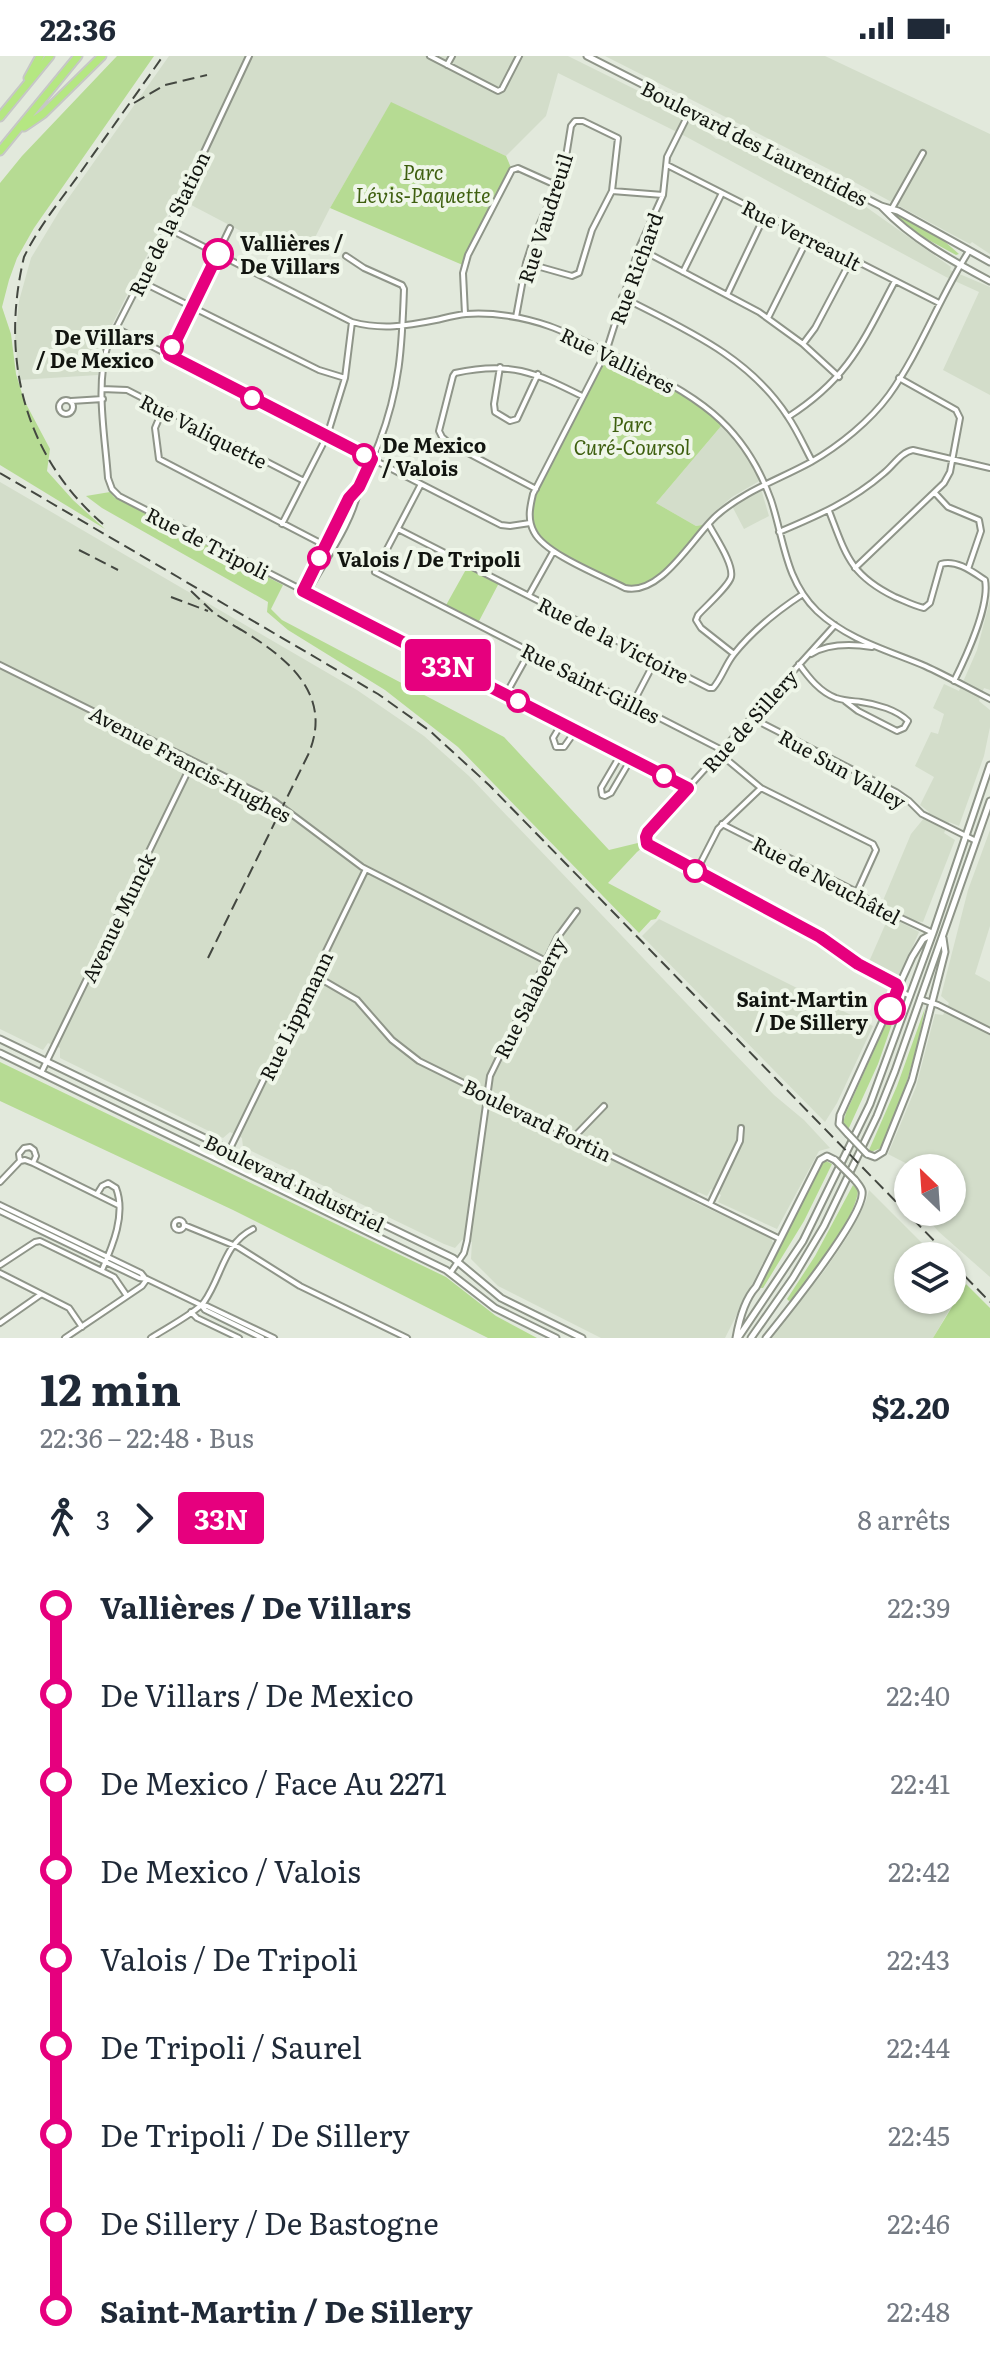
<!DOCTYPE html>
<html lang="fr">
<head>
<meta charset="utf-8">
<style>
	:root { --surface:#fff; --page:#f6f6f7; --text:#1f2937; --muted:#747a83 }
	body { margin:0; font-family:Literata,serif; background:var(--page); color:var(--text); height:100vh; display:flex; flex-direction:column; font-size:30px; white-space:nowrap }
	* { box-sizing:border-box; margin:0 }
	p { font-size:26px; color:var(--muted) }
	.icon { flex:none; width:44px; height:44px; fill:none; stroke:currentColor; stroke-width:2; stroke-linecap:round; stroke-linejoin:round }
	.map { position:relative; height:1282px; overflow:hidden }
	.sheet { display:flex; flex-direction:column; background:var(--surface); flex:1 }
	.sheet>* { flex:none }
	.badge { padding:0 16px; border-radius:6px; font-size:28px; line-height:52px }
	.needle { width:52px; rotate:335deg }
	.tools { position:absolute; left:894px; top:1098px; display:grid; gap:16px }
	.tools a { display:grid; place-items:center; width:72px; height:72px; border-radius:50%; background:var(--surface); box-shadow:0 2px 6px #0004; font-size:40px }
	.map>.badge { position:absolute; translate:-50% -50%; box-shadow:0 0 0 4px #fff }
	.legs { display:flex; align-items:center; gap:12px; height:88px; padding:0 40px; font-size:26px }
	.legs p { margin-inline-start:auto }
	.headline { display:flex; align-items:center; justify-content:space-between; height:136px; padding:0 40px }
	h1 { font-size:44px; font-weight:700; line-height:60px }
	ul { padding:0 40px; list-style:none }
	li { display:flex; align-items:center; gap:28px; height:88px; font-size:30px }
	li i { display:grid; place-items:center; width:12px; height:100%; margin:0 10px; background:currentColor }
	li i::after { content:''; width:20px; height:20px; margin:-10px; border:6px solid; border-radius:50%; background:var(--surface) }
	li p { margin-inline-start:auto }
	li:first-child i { background:linear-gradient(#0000 50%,currentColor 0) }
	li:last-child i { background:linear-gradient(currentColor 50%,#0000 0) }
	.status { display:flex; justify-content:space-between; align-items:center; height:56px; padding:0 40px; background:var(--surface); direction:ltr }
	.status svg { height:22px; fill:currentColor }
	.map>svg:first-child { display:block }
	.built { fill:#d3ddca }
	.green { fill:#b6db93 }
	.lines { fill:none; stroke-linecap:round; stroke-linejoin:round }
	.minor-casing { stroke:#8f9589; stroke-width:8 }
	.tertiary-casing { stroke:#8f9589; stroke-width:9 }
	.secondary-casing { stroke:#8f9589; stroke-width:9 }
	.motorway-casing { stroke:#c6c7c6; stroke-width:11 }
	.minor { stroke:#fff; stroke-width:4 }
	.tertiary { stroke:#fff; stroke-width:5 }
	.secondary { stroke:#fff; stroke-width:5 }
	.motorway { stroke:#b5e782; stroke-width:7 }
	.rail { stroke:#434740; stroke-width:2; stroke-dasharray:12 6; stroke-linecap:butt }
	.secondary-bridge-casing { stroke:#8f9589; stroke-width:9; stroke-linecap:butt }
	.secondary-bridge { stroke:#fff; stroke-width:5 }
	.line-1-casing { stroke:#fff; stroke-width:18 }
	.line-1 { stroke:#e6007e; stroke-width:12 }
	.stop-1-dot { fill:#fff; stroke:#e6007e; stroke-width:4 }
	.labels { text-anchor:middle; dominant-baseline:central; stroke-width:8; stroke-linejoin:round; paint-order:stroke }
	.street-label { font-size:20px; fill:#121510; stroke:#eff6e9 }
	.park-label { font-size:20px; font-style:italic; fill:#3e5f0f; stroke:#eff6e9 }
	.stop-label { font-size:20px; font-weight:bold; fill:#121510; stroke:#eff6e9; text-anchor:start }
</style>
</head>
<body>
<div class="status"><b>22:36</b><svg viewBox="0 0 49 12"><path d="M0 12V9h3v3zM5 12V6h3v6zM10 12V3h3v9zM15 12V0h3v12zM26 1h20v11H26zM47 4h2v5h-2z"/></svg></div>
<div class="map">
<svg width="990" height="1282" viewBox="0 0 990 1282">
	<rect width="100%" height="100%" fill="#e2e9dc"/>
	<path class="built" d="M169,0H568L693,62L716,83H731L823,127L834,137L859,146L951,211L950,214L990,231V339L943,314L979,236L946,221L681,78L558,17L546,60L506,100L391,47L330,152L302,207L176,141L98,297V319L19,324L15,283L19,245L31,202L60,154Z
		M605,0H825L990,78V198L972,186L970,188L858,128Z
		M722,369L751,405L761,424L732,441L712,458L708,468L696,470L656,447Z
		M0,426L357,634L424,680L469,720L774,1039L804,1064L830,1092L819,1095L777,1173L718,1146L721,1139L711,1133L707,1140L698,1136L692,1145L771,1182L773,1187L725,1282H601L498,1230L471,1203L472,1186L462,1184L455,1192L444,1188L243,1091L242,1082L230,1076L223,1082L60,1002V992L48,987L43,994L0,973Z
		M761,433L769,460L744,473L732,450Z
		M990,544V634L984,632L979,645L990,654V671L984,700L959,770L949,766L944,777L955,784L923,866L915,865L882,847L911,778L929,756L920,749L934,721L915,710L931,676L938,678L944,658L933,652L944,628L959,635L977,594Z
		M990,774V870L975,918L990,926V1221L939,1176L921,1156H952V1112H915L888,1098L916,1031L935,958L943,959L949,947L941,940L968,834Z
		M889,860L919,876L900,920L896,922L868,908Z
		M659,863L873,970L837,1047L825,1066L642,880Z
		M869,1134L935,1200H908V1244H952V1217L964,1229L933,1282H771L825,1214L848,1180L866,1145Z"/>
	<path class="green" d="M117,0H154L34,172L17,202L9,224L2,251L11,278L16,318L24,344L50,393L47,415L73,444L105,473L0,409V127L22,100Z
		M391,46L506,100L512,114L465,210L330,152Z
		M899,159L943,184L959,198L956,199L923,181L897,161Z
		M606,296C640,312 703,337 722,369L656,447L696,470L708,468C688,491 658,539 625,532L553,495L543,488L530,467L533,438Z
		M110,436L114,441L283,529L271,553L282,564L504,681L609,794L646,785L647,788L637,796L608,827L661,855L656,863L651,864L639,877L458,691L385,634L288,574L267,556L268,546L102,452L86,440Z
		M469,508L500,525L478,567L445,551Z
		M897,943L900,945L878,1008L848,1074L843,1067L846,1057Z
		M925,952L919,983L905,1032L881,1092L871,1096L869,1094L897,1030Z
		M0,1006L446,1221L496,1260L537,1282H488L233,1154L0,1045Z
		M826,1105L832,1108L804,1165L763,1232H761L759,1229L821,1107Z
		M853,1129L858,1134C857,1161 810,1221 792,1244L789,1245L787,1243L815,1200Z
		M966,1228L990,1252V1282H933Z"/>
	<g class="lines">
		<defs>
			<path id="minor" d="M249,0L182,143L108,288C95,330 105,379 108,422L112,433L119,440L688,732
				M430,0L498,35L502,33L519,0
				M447,9L452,0
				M691,53L667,101L663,139L639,192L606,296L533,438C530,451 527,463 534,476C545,498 602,520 625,532C661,540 692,482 716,460C744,435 778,424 811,406C839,390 870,365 889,339C920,296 940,240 969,195
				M667,109L939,247
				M612,135L663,139
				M891,154L923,97
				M167,172L352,266C382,274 406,270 436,264C445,262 456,259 466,258C493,256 524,261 549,270C574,279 598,292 621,303C693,338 743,365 771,444C784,483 785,524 817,555C848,584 887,594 925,610C947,620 968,632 990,643
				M640,193L759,256L803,288L839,321
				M683,216L722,137
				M140,225L319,314L345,322
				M727,239L765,159
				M622,241C684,273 749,300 788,361C797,374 804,390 812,405
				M465,258L463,217L468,199L512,114L518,112L558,130
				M516,261L526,207L536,176L564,113L571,70L575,65H583L618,82L612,135L592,174L579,217L572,220L526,207
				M768,262L808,182
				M116,272L501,469L510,470L530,467
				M803,288L815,272L851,204
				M169,299L230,172
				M500,311L494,348L495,356L510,365L517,363L538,318
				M102,333L127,334L304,425
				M59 351a7 7 0 1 1 14 0a7 7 0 1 1-14 0Z
				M71,345L103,343
				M163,353L155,372L159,403L332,493
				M788,361C849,322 863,285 895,225
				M421,428L375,516L722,694
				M536,433L449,387L442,381L439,375L453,320L455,317C510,305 534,316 582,340
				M935,437L948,451L979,464L981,475L968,513
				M829,455C846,499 850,519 895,541C905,545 914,550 924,552L930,547L941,508C956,503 973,516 985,524C990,549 966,601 954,625
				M282,468L327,380L345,322L352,266
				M709,469C715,481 734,508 731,521C729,530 706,550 698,559L696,564L701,572L734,598
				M398,473L709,632H713C722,622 725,609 734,598C753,574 777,555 803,538
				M779,476C817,460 852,445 884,417C893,410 901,396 913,394L990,412
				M855,512L944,427L950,416L960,362L956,354L899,322
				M303,535L349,442C363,426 371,407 379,387C400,332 402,291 404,233L402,229L364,212L346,200
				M307,537C324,505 352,468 359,432
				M529,539L553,496
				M835,569L648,776L646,785L650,791L820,881L858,908L896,928L902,936L910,940
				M811,598C829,587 852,588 872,591
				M799,608C809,622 820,636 836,642C845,645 853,645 861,646C877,648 897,654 908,665L904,672L897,675L858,655L845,645
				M0,609L274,745L362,811L546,905
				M506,638L530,595
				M633,647L655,605
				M752,662L896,736L909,745L922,758L976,785
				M562,667L553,682L556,691H564L576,674
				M719,697L761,732L873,788L876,794L857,836
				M621,698L601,732L602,739L605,740L611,737L631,703
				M722,768L857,836L882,853L933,877
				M696,816L718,773L761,732
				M314,919L357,944L392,984L419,1005L780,1183
				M920,943L938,949L990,975
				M41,1017L193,705
				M574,1081L604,1050
				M20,1105L25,1104L33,1107L118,1149
				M224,1105L366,813
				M0,1126L20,1105L19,1098L24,1092L30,1091L34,1094L36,1100L33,1107
				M97,1138L102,1130L108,1127L116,1132C126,1158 113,1189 102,1214
				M710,1148L740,1085L741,1072
				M0,1149L141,1217L145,1222
				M0,1155L139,1222L147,1223L201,1249L207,1250L274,1282
				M174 1169a5 5 0 1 1 10 0a5 5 0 1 1-10 0Z
				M184,1169L238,1191L300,1230L407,1282
				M0,1209L35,1186L40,1185L114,1221L127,1240
				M451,1216L464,1197L467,1185L490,1020L557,882L577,855
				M0,1217L69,1252L82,1271
				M201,1249L205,1254L262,1282
				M191,1256L197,1262L239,1282
				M0,1267L40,1239
				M65,1282L142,1230L147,1223
				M151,1282C163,1274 197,1256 204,1246C222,1221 223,1188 253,1173"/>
			<path id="tertiary" d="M0,983L453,1202L501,1242L582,1282
				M0,997L446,1214L495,1252L556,1282"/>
			<path id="secondary" d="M587,0L881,150L898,155L990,206
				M882,151C911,182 952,205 990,225
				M848,1078L839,1068L840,1059L912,901L923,883L932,878
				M867,1098L875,1101L883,1096L912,1024L945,896L943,882
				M736,1282C739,1265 744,1244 756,1231L820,1104L827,1100L835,1104
				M738,1282L803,1185L870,1048L933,877L990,709
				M751,1282L793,1222L824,1170L877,1060L895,1015L990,745
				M766,1282C783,1261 867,1157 862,1135C861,1131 857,1127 855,1124"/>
			<path id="motorway" d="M28,22L40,0
				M0,61L50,0
				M24,71L43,58L102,0
				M0,95L78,0"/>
		</defs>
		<use href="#minor" class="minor-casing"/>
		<use href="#tertiary" class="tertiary-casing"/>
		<use href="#secondary" class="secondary-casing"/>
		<use href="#motorway" class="motorway-casing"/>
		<use href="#minor" class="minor"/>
		<use href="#tertiary" class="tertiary"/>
		<use href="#secondary" class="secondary"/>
		<use href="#motorway" class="motorway"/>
		<path class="rail" d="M134,47L165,29L207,19
			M0,417L378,638L430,675L489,729L949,1200
			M103,468C24,400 0,302 24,201C38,172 59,146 78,120C106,80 135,40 163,0
			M79,494L118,514
			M191,535L214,557L241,574
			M171,541L208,555
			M208,902L308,699C336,635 281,597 233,569
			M952,1207L990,1246"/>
		<defs>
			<path id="secondary-bridge" d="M848,1078L867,1098
				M835,1104L855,1124"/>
		</defs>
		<use href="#secondary-bridge" class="secondary-bridge-casing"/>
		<use href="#secondary-bridge" class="secondary-bridge"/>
	</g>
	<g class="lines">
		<defs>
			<path id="line-1" d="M218,198L169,299L372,403L359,431L349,442L303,535L688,732L648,776L646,781L647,788L820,881L858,908L896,928L898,932L890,953"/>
		</defs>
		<use href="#line-1" class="line-1-casing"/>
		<use href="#line-1" class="line-1"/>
	</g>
	<g class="stop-1-dot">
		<circle cx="218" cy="198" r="14"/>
		<circle cx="172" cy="291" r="10"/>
		<circle cx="252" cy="342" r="10"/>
		<circle cx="364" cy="399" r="10"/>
		<circle cx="319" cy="502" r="10"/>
		<circle cx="518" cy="645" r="10"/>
		<circle cx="664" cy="720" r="10"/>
		<circle cx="695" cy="815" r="10"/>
		<circle cx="890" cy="953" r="14"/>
	</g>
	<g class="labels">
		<g class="street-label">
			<text transform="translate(755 86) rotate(27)">Boulevard des Laurentides</text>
			<text transform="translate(544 162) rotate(-72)">Rue Vaudreuil</text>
			<text transform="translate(168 167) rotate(-64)">Rue de la Station</text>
			<text transform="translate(802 178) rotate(27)">Rue Verreault</text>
			<text transform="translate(635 212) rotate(-70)">Rue Richard</text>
			<text transform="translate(618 303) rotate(26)">Rue Vallières</text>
			<text transform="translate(204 374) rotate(27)">Rue Valiquette</text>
			<text transform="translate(208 486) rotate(27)">Rue de Tripoli</text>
			<text transform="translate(614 583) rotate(27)">Rue de la Victoire</text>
			<text transform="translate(591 626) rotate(27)">Rue Saint-Gilles</text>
			<text transform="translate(749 664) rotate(-48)">Rue de Sillery</text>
			<text transform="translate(191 707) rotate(28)">Avenue Francis-Hughes</text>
			<text transform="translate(843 712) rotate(29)">Rue Sun Valley</text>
			<text transform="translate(827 823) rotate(28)">Rue de Neuchâtel</text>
			<text transform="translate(117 861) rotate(-64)">Avenue Munck</text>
			<text transform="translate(529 941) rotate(-63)">Rue Salaberry</text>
			<text transform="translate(295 959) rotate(-64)">Rue Lippmann</text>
			<text transform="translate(538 1063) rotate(26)">Boulevard Fortin</text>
			<text transform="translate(295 1126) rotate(26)">Boulevard Industriel</text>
		</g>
		<g class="park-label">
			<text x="423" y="115">Parc<tspan x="423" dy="23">Lévis-Paquette</tspan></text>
			<text x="632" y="367">Parc<tspan x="632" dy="23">Curé-Coursol</tspan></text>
		</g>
		<g class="stop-label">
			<text x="240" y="186">Vallières /<tspan x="240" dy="23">De Villars</tspan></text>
			<text x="154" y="280" text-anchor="end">De Villars<tspan x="154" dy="23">/ De Mexico</tspan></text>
			<text x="382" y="388">De Mexico<tspan x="382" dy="23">/ Valois</tspan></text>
			<text x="337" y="502">Valois / De Tripoli</text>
			<text x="868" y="942" text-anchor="end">Saint-Martin<tspan x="868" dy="23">/ De Sillery</tspan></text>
		</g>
	</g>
</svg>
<div class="tools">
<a><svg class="needle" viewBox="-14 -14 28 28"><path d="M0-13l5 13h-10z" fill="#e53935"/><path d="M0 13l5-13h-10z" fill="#747a83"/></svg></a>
<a><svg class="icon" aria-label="layers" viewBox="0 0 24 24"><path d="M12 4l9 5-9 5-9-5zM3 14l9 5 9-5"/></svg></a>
</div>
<b class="badge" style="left:448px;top:609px;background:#e6007e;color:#fff">33N</b>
</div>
<section class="sheet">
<div class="headline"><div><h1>12 min</h1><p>22:36 – 22:48 · Bus</p></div><b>$2.20</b></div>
<div class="legs"><svg class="icon" aria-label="walk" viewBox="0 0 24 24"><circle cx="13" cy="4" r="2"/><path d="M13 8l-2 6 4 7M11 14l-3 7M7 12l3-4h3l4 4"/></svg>3<svg class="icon" aria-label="forward" viewBox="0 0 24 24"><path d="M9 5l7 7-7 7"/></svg><b class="badge" style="background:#e6007e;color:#fff">33N</b><p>8 arrêts</p></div>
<ul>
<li><i style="color:#e6007e"></i><b>Vallières / De Villars</b><p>22:39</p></li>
<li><i style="color:#e6007e"></i><span>De Villars / De Mexico</span><p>22:40</p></li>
<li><i style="color:#e6007e"></i><span>De Mexico / Face Au 2271</span><p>22:41</p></li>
<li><i style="color:#e6007e"></i><span>De Mexico / Valois</span><p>22:42</p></li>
<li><i style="color:#e6007e"></i><span>Valois / De Tripoli</span><p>22:43</p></li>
<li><i style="color:#e6007e"></i><span>De Tripoli / Saurel</span><p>22:44</p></li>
<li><i style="color:#e6007e"></i><span>De Tripoli / De Sillery</span><p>22:45</p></li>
<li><i style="color:#e6007e"></i><span>De Sillery / De Bastogne</span><p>22:46</p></li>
<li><i style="color:#e6007e"></i><b>Saint-Martin / De Sillery</b><p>22:48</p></li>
</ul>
</section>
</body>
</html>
